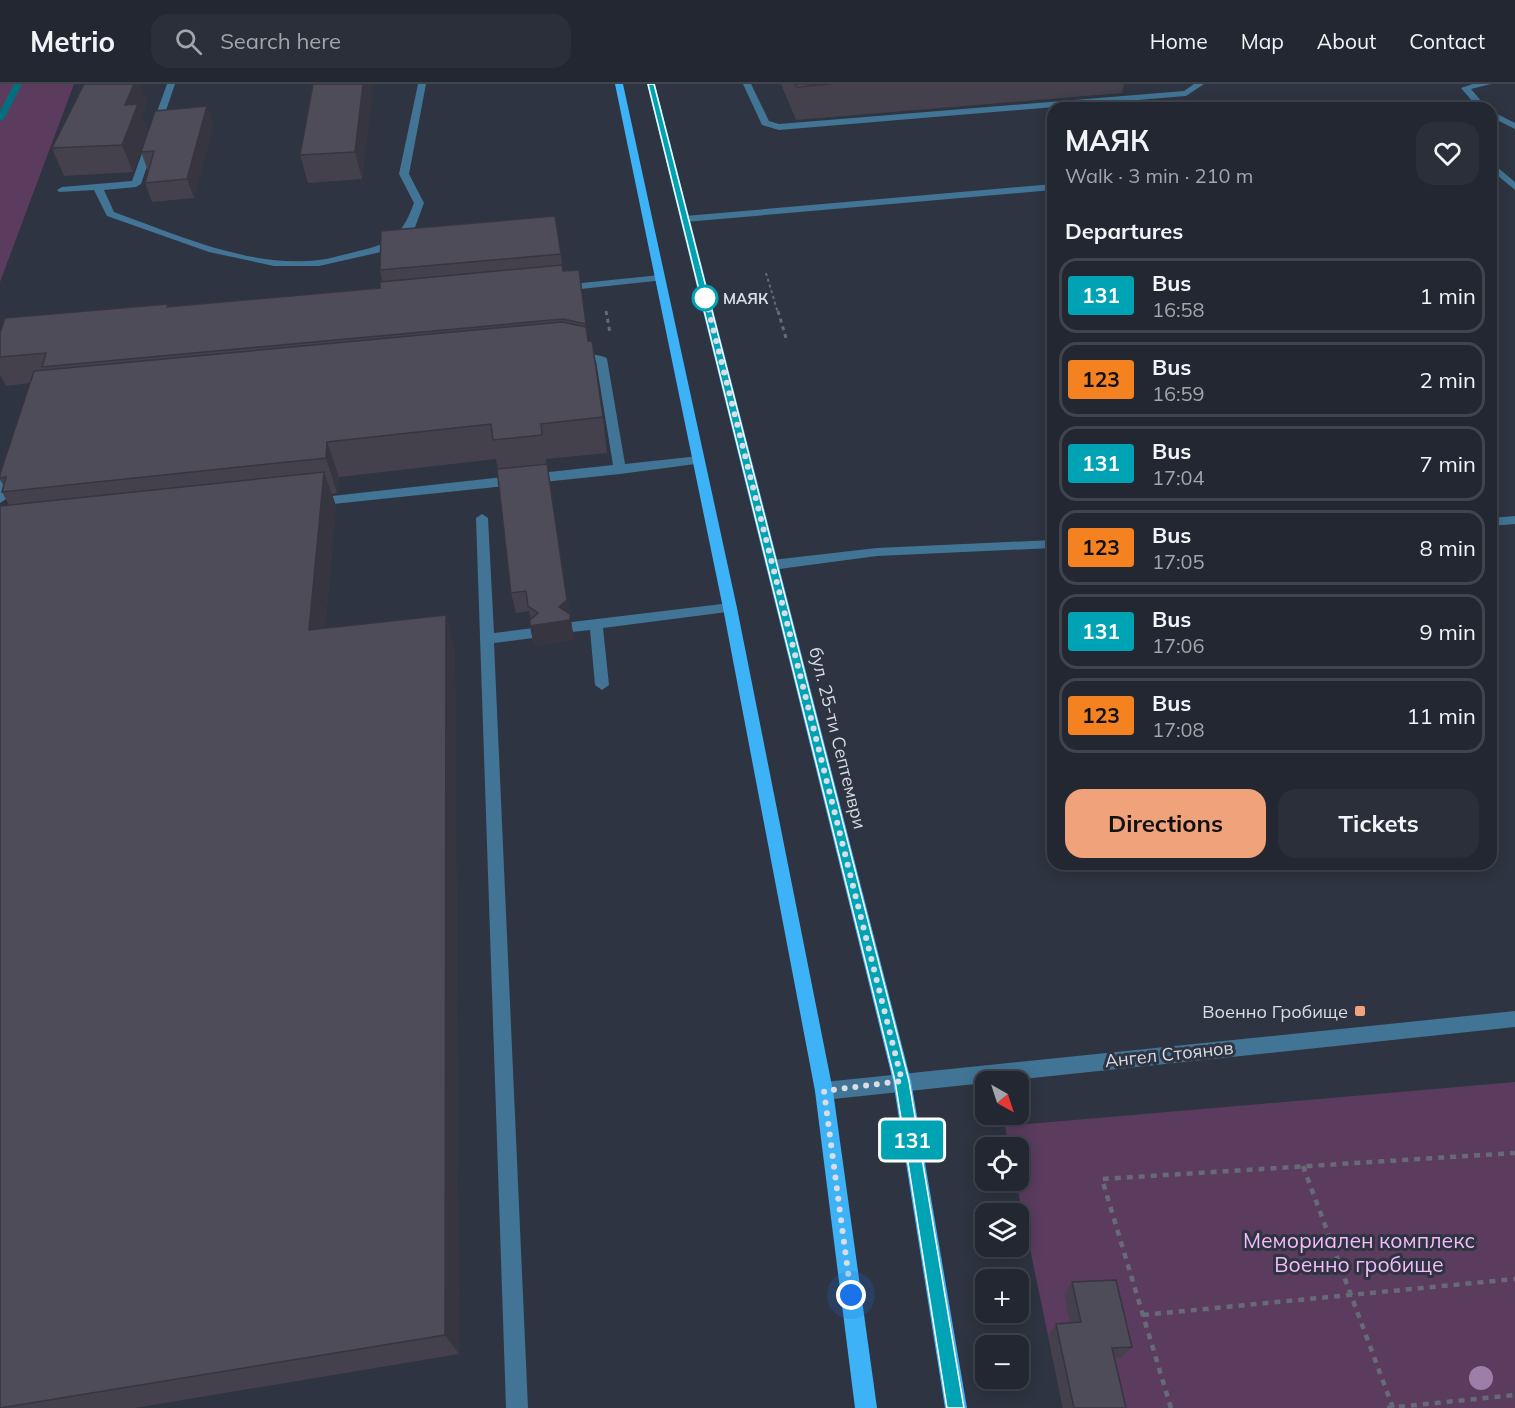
<!DOCTYPE html>
<html lang="en">
<head>
<meta charset="utf-8">
<style>
	:root { --surface:#222731; --page:#2a2f39; --text:#f1f3f6; --muted:#a2a5ab; --line:#3f444d; --accent:#f0a27a }
	body { margin:0; font-family:Mulish,sans-serif; background:var(--page); color:var(--text); height:100vh; display:flex; flex-direction:column; font-size:22px; white-space:nowrap }
	* { box-sizing:border-box; margin:0 }
	p { font-size:20px; color:var(--muted) }
	.icon { flex:none; width:33px; height:33px; fill:none; stroke:currentColor; stroke-width:2; stroke-linecap:round; stroke-linejoin:round }
	.map { position:relative; flex:1; overflow:hidden }
	.panel { position:absolute; left:1047px; top:18px; width:450px; height:768px; display:flex; flex-direction:column; background:var(--surface); border-radius:18px; box-shadow:0 3px 15px #0003,0 0 0 2px var(--line) }
	.panel>* { flex:none }
	.badge { padding:0 12px; border-radius:4px; font-size:21px; line-height:39px }
	.needle { width:39px; rotate:141deg }
	.fabs { position:absolute; left:975px; top:987px; display:grid; gap:12px }
	.fabs a { display:grid; place-items:center; width:54px; height:54px; border-radius:12px; background:var(--surface); box-shadow:0 3px 15px #0003,0 0 0 2px var(--line); font-size:30px }
	.you { position:absolute; width:30px; height:30px; margin:-15px; border:4px solid #fff; border-radius:50%; background:#1a73e8; box-shadow:0 0 0 9px #1a73e833 }
	.map>.badge { position:absolute; translate:-50% -50%; box-shadow:0 0 0 3px #fff }
	h2 { padding:0 18px; font-size:22px; line-height:54px }
	.round { display:grid; place-items:center; flex:none; width:63px; height:63px; border-radius:18px; background:var(--page) }
	.summary { display:flex; align-items:center; justify-content:space-between; height:102px; padding:0 18px }
	h1 { font-size:28px; font-weight:700; line-height:45px }
	.cta { display:flex; gap:12px; margin-top:auto; padding:12px 18px }
	.cta a { flex:1; height:69px; border-radius:18px; background:var(--accent); color:#111; font-size:24px; font-weight:700; line-height:69px; text-align:center }
	.cta a+a { background:var(--page); color:var(--text) }
	ul { padding:0; list-style:none }
	li { display:flex; align-items:center; gap:18px; height:75px; margin:0 12px 9px; padding:0 6px; border:3px solid var(--line); border-radius:18px }
	li div { flex:1 }
	li b { display:block; font-size:22px }
	li em { font-style:normal }
	li .badge { min-width:66px; font-weight:700; text-align:center }
	header { display:flex; align-items:center; gap:36px; box-sizing:border-box; height:84px; padding:0 30px; background:var(--surface); border-bottom:2px solid var(--line) }
	header strong { font-size:28px }
	nav { display:flex; gap:33px; margin-inline-start:auto; font-size:21px }
	.search { width:420px; height:54px; background:var(--page); display:flex; align-items:center; gap:15px; box-sizing:border-box; padding:0 21px; border-radius:18px; color:var(--muted); font-size:22px }
	.map>svg:first-child { display:block }
	.green { fill:#5b3c5f }
	.lines { fill:none; stroke-linecap:round; stroke-linejoin:round }
	.stream { fill:#036f7e; fill-rule:evenodd }
	.path-far2 { stroke:#666b77; stroke-width:2; stroke-dasharray:3 3; stroke-linecap:butt }
	.path-far1 { stroke:#666b77; stroke-width:3; stroke-dasharray:4 4; stroke-linecap:butt }
	.path { stroke:#666b77; stroke-width:4.5; stroke-dasharray:6 6; stroke-linecap:butt }
	.minor { fill:#427495; fill-rule:evenodd }
	.major { fill:#3db2f6; fill-rule:evenodd }
	.tree { fill:#9c7ea8 }
	.wall { fill:#44414d }
	.shaded-wall { fill:#37353f }
	.building { fill:#4f4c5a; stroke:#37353f; stroke-width:1.5 }
	.line { fill:#00a3b4; stroke:#fff; stroke-width:1.5 }
	.walk { stroke:#d9dde5; stroke-width:6; stroke-dasharray:0 10.8 }
	.stop-dot { fill:#fff; stroke:#00a3b4; stroke-width:3 }
	.poi-dot { fill:#f0a27a; stroke:#2e3441; stroke-width:2 }
	.labels { text-anchor:middle; dominant-baseline:central; stroke-width:6; stroke-linejoin:round; paint-order:stroke }
	.far-stop-label { font-size:15px; font-weight:bold; fill:#d9dde5; stroke:#2e3441; text-anchor:start }
	.street-label { font-size:18px; fill:#d9dde5; stroke:#2e3441 }
	.poi-label { font-size:18px; fill:#d9dde5; stroke:#2e3441; text-anchor:end }
	.near-park-label { font-size:21px; fill:#f6bafc; stroke:#2e3441 }
</style>
</head>
<body>
<header>
<strong>Metrio</strong>
<div class="search"><svg class="icon" aria-label="search" viewBox="0 0 24 24"><circle cx="10" cy="10" r="6"/><path d="M15 15l6 6"/></svg>Search here</div>
<nav><a>Home</a><a>Map</a><a>About</a><a>Contact</a></nav>
</header>
<div class="map">
<svg width="1515" height="1324" viewBox="0 0 1515 1324">
	<rect width="100%" height="100%" fill="#2e3441"/>
	<path class="green" d="M0,0H74L0,198Z
		M1515,998V1324H1063L1016,1097L1018,1096V1064L1009,1063L1005,1042Z"/>
	<g class="lines">
		<path class="stream" d="M14,0H22L4,35L0,37V27Z"/>
		<path class="path-far2" d="M766,189L778,229"/>
		<path class="path-far1" d="M606,227L610,249
			M778,227L786,254"/>
		<path class="path" d="M1303,1082L1393,1324
			M1143,1231L1515,1195
			M1171,1324L1102,1095L1515,1069
			M1387,1324L1515,1311"/>
		<path class="minor" d="M167,0H175L141,100L136,103L104,106L114,128C178,151 249,184 319,176C330,175 340,171 351,169C388,160 400,157 414,119L399,90L418,0H426L409,90L424,119L414,146L390,166L319,182H274L209,168L107,132L94,106L59,108L57,106L62,103L132,97Z
			M743,0H751L769,37L779,40L1184,7L1194,0H1204L1186,12L779,46L762,41Z
			M1473,0H1491L1471,5L1487,24H1478L1461,4Z
			M1491,27L1515,39V45L1491,33Z
			M1491,78L1515,98V106L1491,86Z
			M1053,100V106L685,138L680,135L685,132Z
			M660,191L665,194L664,196L562,207L557,204L562,201Z
			M576,266L605,273L607,275L625,380L699,372L703,373V379L620,390L314,422L308,418L314,414L613,381L596,277L572,271L570,269Z
			M8,386L14,390L6,415L0,419V396L4,387Z
			M482,430L488,434L494,549L533,544L540,549L533,554L494,559L528,1324H506L476,434Z
			M1515,432V440L1491,442V434Z
			M1053,456V464L877,472L772,486L765,481L772,476L877,464Z
			M730,519L735,521L737,524L735,527L603,544L609,601L602,606L595,601L590,546L572,548L565,543L572,538Z
			M1515,927V943L824,1016L818,1013L815,1007L818,1001L824,998Z"/>
		<path class="major" d="M615,0H623L737,524L833,1007L877,1324H855L815,1007L723,524Z
			M647,0H655L911,997L967,1324H945L893,997Z"/>
	</g>
	<circle class="tree" cx="1481" cy="1294" r="12"/>
	<path class="wall" d="M84,0H140L147,18L142,31L148,46L133,88L64,92L52,64Z
		M373,0L362,95L308,99L300,71Z
		M781,0H1124L1122,9L796,36Z
		M207,22L213,41L194,114L152,118L145,99L148,87L141,68Z
		M561,170L563,187L579,186L588,257L603,333L607,369L546,375L574,556L534,562L530,542L531,536L529,527L516,529L511,509L498,385L496,375L339,393L337,409L332,410L336,422L325,545L455,565L459,1270L135,1324H0L9,421L2,408L4,402L0,396V390L30,299L6,302L0,291V249L169,223L380,204L382,197L380,186Z
		M1072,1198L1132,1263L1122,1273L1114,1274L1126,1324H1063L1048,1252L1056,1240L1070,1239L1064,1210Z"/>
	<path class="shaded-wall" d="M134,0H140L147,18L142,31L148,46L133,88L122,61L125,21Z
		M363,0H373L362,95L355,68Z
		M207,22L213,41L194,114L187,95Z
		M327,358L339,393L337,409L326,374Z
		M547,380L574,556L534,562L530,542L559,523Z
		M324,388L336,422L322,580L309,546Z
		M446,531L455,565L459,1270L445,1251Z"/>
	<path class="building" d="M84,0H134L125,21L138,20L122,61L52,64Z
		M313,0H363L355,68L300,71Z
		M795,0H831L797,3Z
		M207,22L187,95L145,99L154,67L141,68L155,27Z
		M555,132L561,170L380,186L381,147Z
		M562,181L563,187L579,186L586,240L563,235L42,283L46,269L0,273V249L5,234L168,220L167,223L380,204V198Z
		M562,238L586,243L588,257H592L603,333L541,340L542,351L493,356L491,340L327,358L326,374L2,408L6,393L0,394V390L34,287Z
		M547,380L567,516L559,523L570,530V536L530,542V536L538,529L528,522L526,507L511,509L497,385Z
		M324,388L309,546L446,531L445,1251L0,1324V422Z
		M1116,1196L1132,1263L1112,1264L1126,1324H1074L1056,1240L1081,1238L1072,1198Z"/>
	<path class="line" d="M648,0H654L909,997L964,1324H947L895,997Z"/>
	<g class="lines">
		<path class="walk" d="M705,214L703,204L902,997L824,1007L851,1211"/>
	</g>
	<circle class="stop-dot" cx="705" cy="214" r="12"/>
	<rect class="poi-dot" x="1354" y="921" width="12" height="12" rx="3"/>
	<g class="labels">
		<g class="far-stop-label">
			<text x="723" y="214">МАЯК</text>
		</g>
		<g class="street-label">
			<text transform="translate(838 654) rotate(76)">бул. 25-ти Септември</text>
			<text transform="translate(1169 970) rotate(-6)">Ангел Стоянов</text>
		</g>
		<g class="poi-label">
			<text x="1348" y="927">Военно Гробище</text>
		</g>
		<g class="near-park-label">
			<text x="1359" y="1156">Мемориален комплекс<tspan x="1359" dy="24">Военно гробище</tspan></text>
		</g>
	</g>
</svg>
<div class="fabs">
<a><svg class="needle" viewBox="-14 -14 28 28"><path d="M0-13l5 13h-10z" fill="#e53935"/><path d="M0 13l5-13h-10z" fill="#a2a5ab"/></svg></a>
<a><svg class="icon" aria-label="locate" viewBox="0 0 24 24"><circle cx="12" cy="12" r="6"/><path d="M12 2v4M12 18v4M2 12h4M18 12h4"/></svg></a>
<a><svg class="icon" aria-label="layers" viewBox="0 0 24 24"><path d="M12 4l9 5-9 5-9-5zM3 14l9 5 9-5"/></svg></a>
<a>+</a>
<a>−</a>
</div>
<div class="you" style="left:851px;top:1211px"></div>
<b class="badge" style="left:912px;top:1056px;background:#00a3b4;color:#fff">131</b>
<section class="panel">
<div class="summary"><div><h1>МАЯК</h1><p>Walk · 3 min · 210 m</p></div><a class="round"><svg class="icon" aria-label="heart" viewBox="0 0 24 24"><path d="M12 20l-8-8c-3-5 5-10 8-4 3-6 11-1 8 4z"/></svg></a></div>
<h2>Departures</h2>
<ul>
<li><span class="badge" style="background:#00a3b4;color:#fff">131</span><div><b>Bus</b><p>16:58</p></div><em>1 min</em></li>
<li><span class="badge" style="background:#f58220;color:#111">123</span><div><b>Bus</b><p>16:59</p></div><em>2 min</em></li>
<li><span class="badge" style="background:#00a3b4;color:#fff">131</span><div><b>Bus</b><p>17:04</p></div><em>7 min</em></li>
<li><span class="badge" style="background:#f58220;color:#111">123</span><div><b>Bus</b><p>17:05</p></div><em>8 min</em></li>
<li><span class="badge" style="background:#00a3b4;color:#fff">131</span><div><b>Bus</b><p>17:06</p></div><em>9 min</em></li>
<li><span class="badge" style="background:#f58220;color:#111">123</span><div><b>Bus</b><p>17:08</p></div><em>11 min</em></li>
</ul>
<div class="cta"><a>Directions</a><a>Tickets</a></div>
</section>
</div>
</body>
</html>
